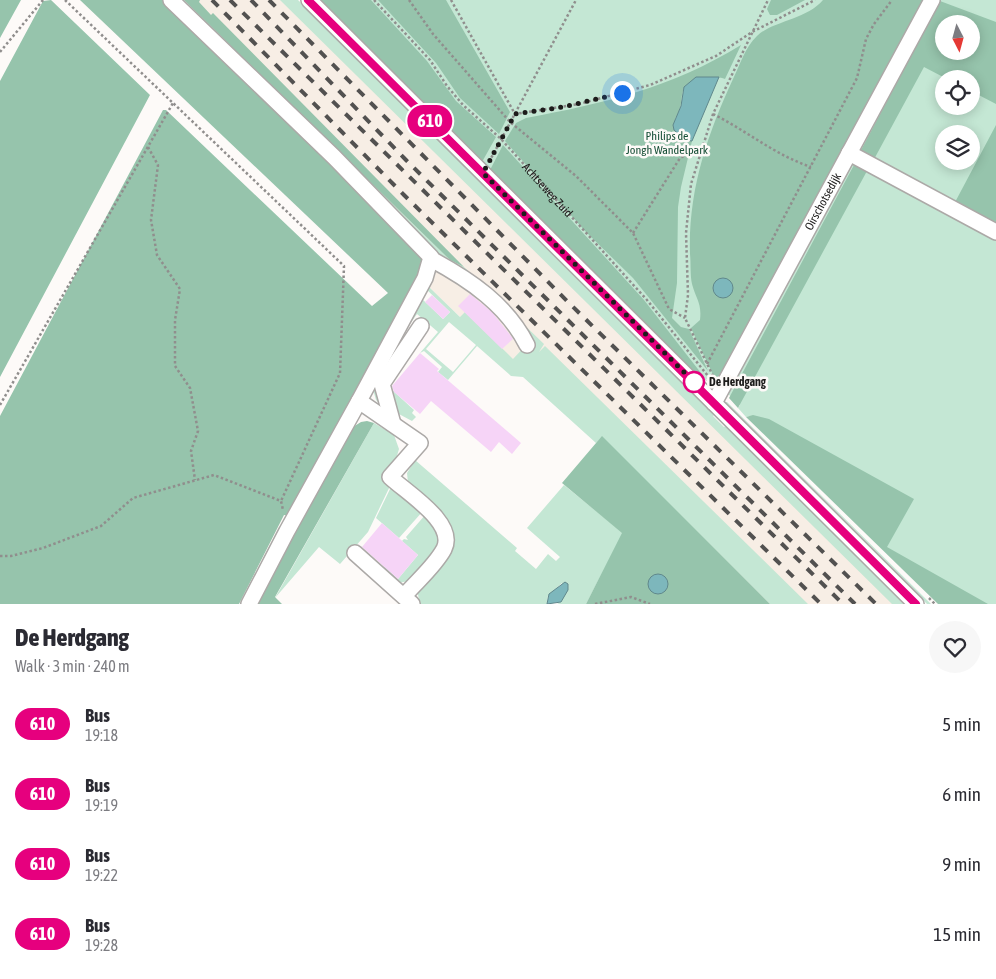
<!DOCTYPE html>
<html lang="en">
<head>
<meta charset="utf-8">
<style>
	:root { --surface:#fff; --page:#f7f7f7; --text:#2b2b33; --muted:#7c7c81 }
	body { margin:0; font-family:"Asap Condensed",sans-serif; background:var(--page); color:var(--text); height:100vh; display:flex; flex-direction:column; font-size:19px; white-space:nowrap }
	* { box-sizing:border-box; margin:0 }
	p { font-size:16px; color:var(--muted) }
	.icon { flex:none; width:28px; height:28px; fill:none; stroke:currentColor; stroke-width:2; stroke-linecap:round; stroke-linejoin:round }
	.map { position:relative; height:604px; overflow:hidden }
	.details { display:flex; flex-direction:column; background:var(--surface); flex:1 }
	.details>* { flex:none }
	.badge { padding:0 10px; border-radius:16px; font-size:18px; line-height:32px }
	.needle { width:32px; rotate:174deg }
	.tools { position:absolute; left:935px; top:15px; display:grid; gap:10px }
	.tools a { display:grid; place-items:center; width:45px; height:45px; border-radius:50%; background:var(--surface); box-shadow:0 2px 12px #0003; font-size:25px }
	.you { position:absolute; width:25px; height:25px; margin:-12px; border:4px solid #fff; border-radius:50%; background:#1a73e8; box-shadow:0 0 0 8px #1a73e833 }
	.map>.badge { position:absolute; translate:-50% -50%; box-shadow:0 0 0 2px #fff }
	.round { display:grid; place-items:center; flex:none; width:52px; height:52px; border-radius:26px; background:var(--page) }
	.summary { display:flex; align-items:center; justify-content:space-between; height:85px; padding:0 15px }
	h1 { font-size:24px; font-weight:800; line-height:38px }
	ul { padding:0; list-style:none }
	li { display:flex; align-items:center; gap:15px; height:70px; padding:0 15px }
	li div { flex:1 }
	li b { display:block; font-size:19px }
	li em { font-style:normal }
	li .badge { min-width:55px; font-weight:700; text-align:center }
	.map>svg:first-child { display:block }
	.built { fill:#f7eee5 }
	.green { fill:#c4e7d4; fill-rule:evenodd }
	.forest { fill:#96c4ac; fill-rule:evenodd }
	.water { fill:#7db7bc; stroke:#60888c }
	.building { fill:#f6d4f7 }
	.lines { fill:none; stroke-linecap:round; stroke-linejoin:round }
	.minor-casing { stroke:#aca9a7; stroke-width:18 }
	.path { stroke:#908e8d; stroke-width:2.5; stroke-dasharray:2.5 2.5; stroke-linecap:butt }
	.minor { stroke:#fff; stroke-width:15 }
	.rail { stroke:#525150; stroke-width:4; stroke-dasharray:9 9; stroke-linecap:butt }
	.line-casing { stroke:#fff; stroke-width:11 }
	.line { stroke:#e6007e; stroke-width:8 }
	.walk { stroke:#1d1c1b; stroke-width:5; stroke-dasharray:0 9 }
	.stop-dot { fill:#fff; stroke:#e6007e; stroke-width:2.5 }
	.labels { text-anchor:middle; dominant-baseline:central; stroke-width:5; stroke-linejoin:round; paint-order:stroke }
	.park-label { font-size:12px; fill:#174f37; stroke:#fdfaf8 }
	.street-label { font-size:12px; fill:#1d1c1b; stroke:#fdfaf8 }
	.stop-label { font-size:12px; font-weight:bold; fill:#1d1c1b; stroke:#fdfaf8; text-anchor:start }
</style>
</head>
<body>
<div class="map">
<svg width="996" height="604" viewBox="0 0 996 604">
	<rect width="100%" height="100%" fill="#fdfaf8"/>
	<path class="built" d="M184,0H282L900,604H770L522,357L512,367L428,286L444,255Z"/>
	<path class="green" d="M178,0H184L450,260L464,267L544,344L539,352L545,346L808,604H770L602,437L596,443L523,377L511,376L477,346L448,380L438,372L442,367L424,351L420,353L438,332L417,314L400,338L375,385L383,407L376,400L372,386L420,297L443,319L450,312L425,288L436,266L438,267L428,286L460,317L465,312L513,359L528,343L439,260ZM449,322L476,345L453,372L426,349Z
		M280,0H298L715,414L713,416L724,427L726,426L906,604H892Z
		M319,0H904L721,361L712,384L699,373L696,375Z
		M937,0H996V604H941L750,416L746,417L738,408L740,405L728,394ZM944,24H971V51H944ZM944,79H971V106H944ZM944,134H971V161H944Z
		M390,388L414,410L412,413L416,417L412,421L397,413Z
		M725,402H727L931,604H927Z
		M374,423L394,435L399,449L396,459L382,474L391,484L368,532L340,564L319,547L275,598Z
		M415,460L517,548L515,551L536,569L548,554L556,561L560,557L527,528L564,485L623,533L586,604H557L561,602L562,583L548,596L547,604H420L417,590L450,545L408,483L407,473Z
		M392,485L423,511L399,538L376,518Z
		M426,514L437,524L442,543L409,581L398,583L381,571L385,567L398,579L418,555L402,541L404,539L408,540L406,537Z"/>
	<path class="forest" d="M0,0H21L0,38Z
		M51,0L150,95L0,377V81L43,1Z
		M80,0H163L330,160L420,251L425,264L292,516L284,515L239,604H0V416L163,110H166L372,306L388,293Z
		M184,0H200L199,2L211,15L213,13L464,267L450,260Z
		M319,0H371L427,61L456,101L496,137L482,162Z
		M378,0H446L510,112L499,134L460,98L436,63Z
		M771,0H805L777,15H770L767,9Z
		M823,0H927L717,383L691,328L700,320C702,303 696,299 692,284C690,275 691,263 690,254C688,191 707,135 733,79C740,65 745,47 757,36C772,21 806,20 823,0Z
		M940,1L996,22V104L971,91V79H947L924,67L872,163L860,152ZM944,24H971V51H944Z
		M741,45L725,79C718,76 712,78 705,79C671,84 689,97 675,119L685,140L692,141L681,187L678,207L677,283L672,318L681,327L689,329L708,371L633,278L585,231L505,141L516,123L526,118C605,103 671,88 741,45Z
		M996,125V229L953,206Z
		M503,145L644,300L708,382L699,373L696,375L490,170Z
		M854,165L867,171L738,408L729,398Z
		M753,415L769,419L914,499L887,547L988,604H938L746,417Z
		M367,421L374,423L275,597L282,604H254L353,427L361,422Z
		M602,436L770,604H586L622,533L562,483Z"/>
	<path class="water" d="M696,77H719L692,141L685,140L674,130L673,125L681,106L684,87Z
		M713 288a10 10 0 1 1 20 0a10 10 0 1 1-20 0Z
		M648 584a10 10 0 1 1 20 0a10 10 0 1 1-20 0Z
		M565,582L568,584V590L561,602L547,604L549,594Z"/>
	<path class="building" d="M470,294L492,312L511,336L513,339L502,349L458,306Z
		M432,295L450,312L443,319L425,302Z
		M420,353L439,369L437,371L521,443L512,454L499,442L491,452L431,401L420,414L394,392L392,386Z
		M382,523L418,555L398,579L362,547Z"/>
	<g class="lines">
		<defs>
			<g id="minor">
				<path d="M171,0L334,157L431,257L425,278L359,401L420,443L390,477C407,493 457,523 444,549C435,566 416,582 404,596"/>
				<path d="M309,0L916,604"/>
				<path d="M849,153L996,232"/>
				<path d="M431,259C470,280 507,305 527,345"/>
				<path id="s2" d="M714,403L932,0"/>
				<path d="M393,424L382,384L421,326"/>
				<path d="M355,553L412,604"/>
				<path d="M249,604L287,531L359,401"/>
			</g>
		</defs>
		<use href="#minor" class="minor-casing"/>
		<g class="path">
			<path d="M65,0L344,266L340,373L281,501"/>
			<path id="s1" d="M374,0L430,60L447,86L463,105L501,139L647,300L708,376"/>
			<path d="M409,0L433,34L510,122L576,176L633,233L669,309L685,318"/>
			<path d="M451,0L515,114L579,104L650,85L716,56L752,32L815,0"/>
			<path d="M0,52L43,0"/>
			<path d="M713,114C747,131 775,155 811,167"/>
			<path d="M148,147L158,165L151,220L157,255L180,289L175,320V366L190,388L198,431L191,451L195,480"/>
			<path d="M489,162L576,0"/>
			<path d="M633,233L680,158L686,155L699,154"/>
			<path d="M707,364L857,78L866,39L874,24L892,0"/>
			<path d="M713,376L685,318L688,295L686,233L691,184L713,114L768,0"/>
			<path d="M0,405L173,103"/>
			<path d="M0,556H11L43,548L101,526L133,498L214,475L281,501L283,510"/>
			<path d="M929,598L935,604"/>
			<path d="M595,604L631,597L650,604"/>
		</g>
		<use href="#minor" class="minor"/>
		<path class="rail" d="M212,0L404,195L821,604
			M230,0L843,604
			M251,0L406,160L855,604
			M269,0L567,301L876,604"/>
	</g>
	<g class="lines">
		<defs>
			<path id="line" d="M308,0L916,604"/>
		</defs>
		<use href="#line" class="line-casing"/>
		<use href="#line" class="line"/>
		<path class="walk" d="M622,93L563,107L515,114L483,173L694,382"/>
	</g>
	<circle class="stop-dot" cx="694" cy="382" r="10"/>
	<g class="labels">
		<g class="park-label">
			<text x="667" y="136">Philips de<tspan x="667" dy="14">Jongh Wandelpark</tspan></text>
		</g>
		<g class="street-label">
			<text stroke="none"><textPath href="#s1" startOffset="258">Achtseweg Zuid</textPath></text>
			<text stroke="none"><textPath href="#s2" startOffset="229">Oirschotsedijk</textPath></text>
		</g>
		<g class="stop-label">
			<text x="709" y="382">De Herdgang</text>
		</g>
	</g>
</svg>
<div class="tools">
<a><svg class="needle" viewBox="-14 -14 28 28"><path d="M0-13l5 13h-10z" fill="#e53935"/><path d="M0 13l5-13h-10z" fill="#7c7c81"/></svg></a>
<a><svg class="icon" aria-label="locate" viewBox="0 0 24 24"><circle cx="12" cy="12" r="6"/><path d="M12 2v4M12 18v4M2 12h4M18 12h4"/></svg></a>
<a><svg class="icon" aria-label="layers" viewBox="0 0 24 24"><path d="M12 4l9 5-9 5-9-5zM3 14l9 5 9-5"/></svg></a>
</div>
<div class="you" style="left:622px;top:93px"></div>
<b class="badge" style="left:430px;top:121px;background:#e6007e;color:#fff">610</b>
</div>
<section class="details">
<div class="summary"><div><h1>De Herdgang</h1><p>Walk · 3 min · 240 m</p></div><a class="round"><svg class="icon" aria-label="heart" viewBox="0 0 24 24"><path d="M12 20l-8-8c-3-5 5-10 8-4 3-6 11-1 8 4z"/></svg></a></div>
<ul>
<li><span class="badge" style="background:#e6007e;color:#fff">610</span><div><b>Bus</b><p>19:18</p></div><em>5 min</em></li>
<li><span class="badge" style="background:#e6007e;color:#fff">610</span><div><b>Bus</b><p>19:19</p></div><em>6 min</em></li>
<li><span class="badge" style="background:#e6007e;color:#fff">610</span><div><b>Bus</b><p>19:22</p></div><em>9 min</em></li>
<li><span class="badge" style="background:#e6007e;color:#fff">610</span><div><b>Bus</b><p>19:28</p></div><em>15 min</em></li>
</ul>
</section>
</body>
</html>
